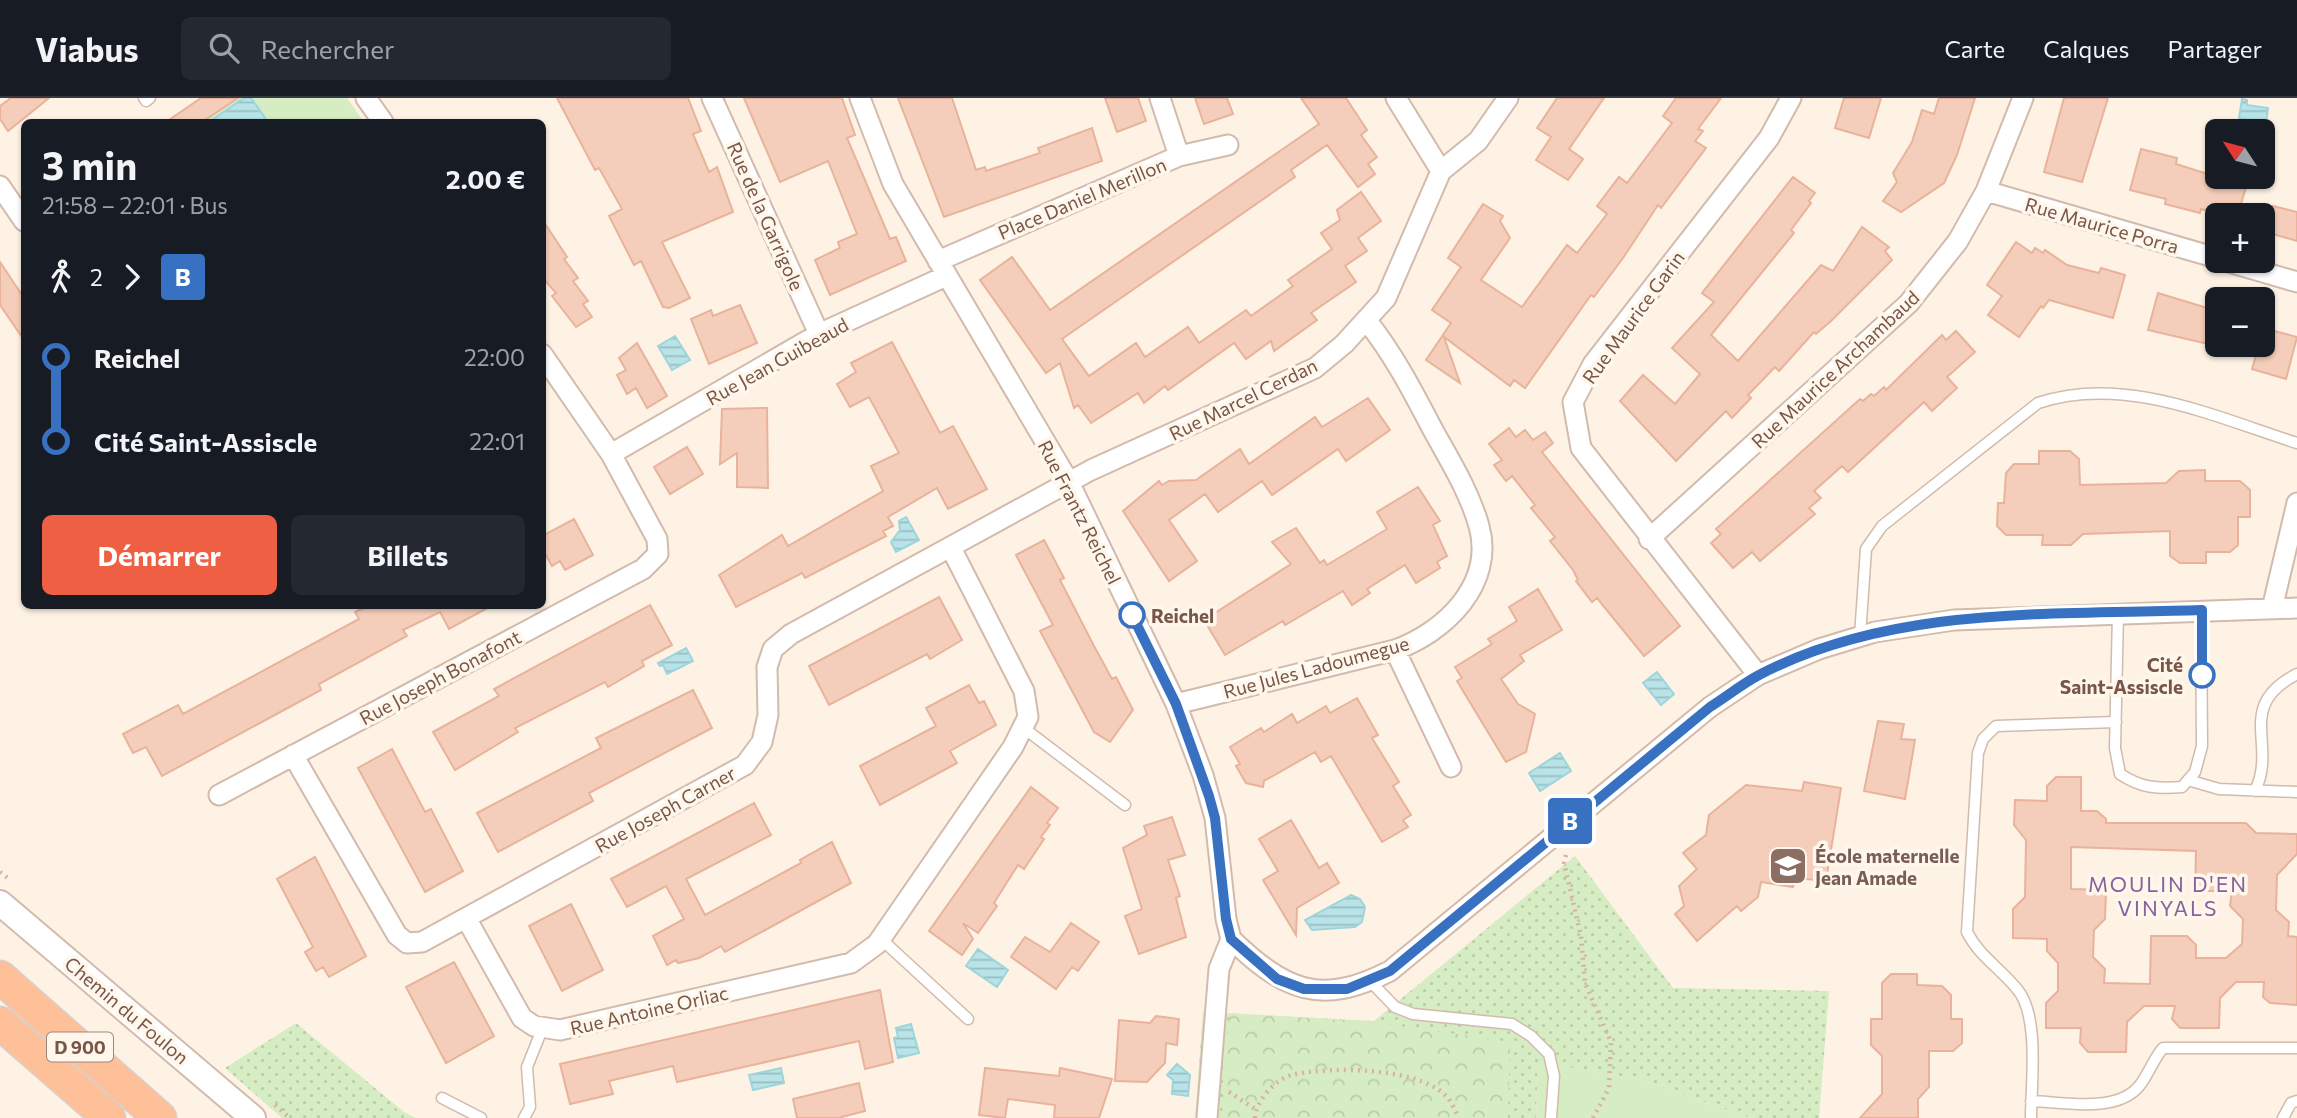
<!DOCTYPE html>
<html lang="fr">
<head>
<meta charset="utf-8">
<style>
	:root { --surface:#171b24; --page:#242831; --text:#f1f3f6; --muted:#9ea1a6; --line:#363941; --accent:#ef5f43 }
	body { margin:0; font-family:Commissioner,sans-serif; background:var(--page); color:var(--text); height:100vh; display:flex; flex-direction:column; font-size:26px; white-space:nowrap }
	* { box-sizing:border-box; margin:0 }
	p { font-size:23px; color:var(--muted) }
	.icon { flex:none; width:38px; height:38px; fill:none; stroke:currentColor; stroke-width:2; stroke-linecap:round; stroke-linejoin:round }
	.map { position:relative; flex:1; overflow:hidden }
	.drawer { position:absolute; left:21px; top:21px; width:525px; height:490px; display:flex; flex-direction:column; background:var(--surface); border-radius:10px; box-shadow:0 2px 5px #0004 }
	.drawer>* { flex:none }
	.badge { padding:0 14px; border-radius:5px; font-size:24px; line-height:46px }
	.needle { width:46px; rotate:306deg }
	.controls { position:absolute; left:2205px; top:21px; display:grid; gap:14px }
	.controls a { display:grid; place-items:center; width:70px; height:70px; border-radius:10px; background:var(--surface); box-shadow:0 2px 5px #0004; font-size:35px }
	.map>.badge { position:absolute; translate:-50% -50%; box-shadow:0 0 0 4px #fff }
	.legs { display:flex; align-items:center; gap:10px; height:77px; padding:0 21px; font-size:23px }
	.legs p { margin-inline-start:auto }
	.head { display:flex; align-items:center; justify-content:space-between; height:119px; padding:0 21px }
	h1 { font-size:38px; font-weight:700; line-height:52px }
	.action { display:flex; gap:14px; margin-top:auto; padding:14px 21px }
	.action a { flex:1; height:80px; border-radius:10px; background:var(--accent); color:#fff; font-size:28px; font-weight:700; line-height:80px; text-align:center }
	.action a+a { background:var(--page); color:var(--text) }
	ul { padding:0 21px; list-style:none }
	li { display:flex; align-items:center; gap:24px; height:84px; font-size:26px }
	li i { display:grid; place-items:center; width:10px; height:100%; margin:0 9px; background:currentColor }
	li i::after { content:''; width:18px; height:18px; margin:-9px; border:5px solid; border-radius:50%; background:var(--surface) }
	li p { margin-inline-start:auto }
	li:first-child i { background:linear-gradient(#0000 50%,currentColor 0) }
	li:last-child i { background:linear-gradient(currentColor 50%,#0000 0) }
	header { display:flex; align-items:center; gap:42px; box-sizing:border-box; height:98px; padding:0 35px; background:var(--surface); border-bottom:2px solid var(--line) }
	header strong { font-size:33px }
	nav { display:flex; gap:38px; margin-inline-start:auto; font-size:24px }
	.search { width:490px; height:63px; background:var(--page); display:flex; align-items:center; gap:18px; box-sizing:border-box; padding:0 24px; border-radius:10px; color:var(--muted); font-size:26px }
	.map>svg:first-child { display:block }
	.grass { fill:url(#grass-dots) }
	.forest { fill:url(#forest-crowns) }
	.garden { fill:#d6ecc2 }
	.water { fill:url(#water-rules); stroke:#9dd5db; stroke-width:2 }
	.building { fill:#f5cebb; stroke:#e8b39a; stroke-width:2; fill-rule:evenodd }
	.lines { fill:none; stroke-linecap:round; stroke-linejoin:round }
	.service-casing { stroke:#d2bbac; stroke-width:13 }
	.minor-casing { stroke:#d2bbac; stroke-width:23 }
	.tertiary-casing { stroke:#d2bbac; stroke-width:28 }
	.trunk-casing { stroke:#d9d0cc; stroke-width:35 }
	.path { stroke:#dab19d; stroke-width:4.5; stroke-dasharray:2 5; stroke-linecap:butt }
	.service { stroke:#fff; stroke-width:10 }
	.minor { stroke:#fff; stroke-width:19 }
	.tertiary { stroke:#fff; stroke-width:24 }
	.trunk { stroke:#fdc099; stroke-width:32 }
	.line-1-casing { stroke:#fff; stroke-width:16 }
	.line-1 { stroke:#3871c2; stroke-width:10 }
	.stop-1-dot { fill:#fff; stroke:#3871c2; stroke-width:3.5 }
	.labels { text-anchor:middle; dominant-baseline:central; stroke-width:7; stroke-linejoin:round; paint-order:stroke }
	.shield { fill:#fff7ec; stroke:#a08679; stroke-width:2 }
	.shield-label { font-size:18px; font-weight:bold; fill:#785648 }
	.street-label { font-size:19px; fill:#785648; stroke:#fff7ec }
	.stop-label { font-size:19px; font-weight:bold; fill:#785648; stroke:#fff7ec; text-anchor:start }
	.education-label { font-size:19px; font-weight:bold; fill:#785e54; stroke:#fff7ec; text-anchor:start }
	.neighbourhood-label { font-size:21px; letter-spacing:2px; fill:#86639c; stroke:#fff7ec }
</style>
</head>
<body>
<header>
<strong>Viabus</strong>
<div class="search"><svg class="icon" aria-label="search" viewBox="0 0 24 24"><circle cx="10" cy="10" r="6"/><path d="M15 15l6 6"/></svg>Rechercher</div>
<nav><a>Carte</a><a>Calques</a><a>Partager</a></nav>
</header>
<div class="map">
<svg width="2297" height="1020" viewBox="0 0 2297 1020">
	<defs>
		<pattern id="grass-dots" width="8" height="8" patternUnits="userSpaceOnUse" patternTransform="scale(1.75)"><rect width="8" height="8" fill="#d6ecc2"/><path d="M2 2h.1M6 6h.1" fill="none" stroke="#bbcca8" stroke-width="1.8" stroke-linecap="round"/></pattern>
		<pattern id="forest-crowns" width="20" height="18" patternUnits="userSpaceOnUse" patternTransform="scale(1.75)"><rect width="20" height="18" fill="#d6ecc2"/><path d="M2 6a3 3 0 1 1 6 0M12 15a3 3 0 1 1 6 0" fill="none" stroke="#bbcca8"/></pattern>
		<pattern id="water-rules" width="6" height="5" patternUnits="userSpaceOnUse" patternTransform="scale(1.75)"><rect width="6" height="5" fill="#b8e4e9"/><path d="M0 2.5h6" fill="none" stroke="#9abcbf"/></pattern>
	</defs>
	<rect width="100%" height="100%" fill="#fef2e5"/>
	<path class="grass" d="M1575,758L1673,890L1829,893L1819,1020H1751L1638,981L1538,964L1536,1020H1195L1203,914L1374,923Z
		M296,925L404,1014L416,1020H282L225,970Z"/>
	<path class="forest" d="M1229,915L1374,924L1510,944L1508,1020H1222Z"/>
	<path class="garden" d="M202,0H347L364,24H167Z
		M1538,964L1638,981L1751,1020H1536Z"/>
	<path class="water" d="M244,0H251L268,24H209Z
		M2242,1L2247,2V7L2268,10L2266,25L2239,20Z
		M675,238L690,262L672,272L658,248Z
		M906,419L919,442L896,454L891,444L900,432L899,423Z
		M686,550L693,563L667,576L663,567L660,568L658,565Z
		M1657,574L1674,596L1661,607L1643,585Z
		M1560,655L1571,673L1540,693L1529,675Z
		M1351,797L1360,801L1365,809L1362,824L1355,829L1312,832L1305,822Z
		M978,851L1008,872L997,889L966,868Z
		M911,926L919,955L898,960L894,940L898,939L896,930Z
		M1177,966L1190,977L1188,998L1172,996L1173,982L1167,977Z
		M781,970L784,985L753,992L749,977Z"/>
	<path class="building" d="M11,0H49L8,33L0,21V8Z
		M201,0H238L202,24H166Z
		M557,0H688L701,33L693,36L709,74L717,69L733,114L662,144L690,200L669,210L663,209L641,163L634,167L609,118L622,111L599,70L595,72Z
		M744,0H842L855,37L847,40L890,141L896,139L906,163L830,197L815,162L840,150L838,144L857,136L828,63L780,84Z
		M898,0H952L976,72L985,69L986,73L1040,55L1038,50L1092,30L1102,63L944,119Z
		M1105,0H1138L1146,23L1117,34Z
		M1195,0H1227L1233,16L1204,26Z
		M1301,0H1346L1367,32L1361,37L1377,59L1368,66L1375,76L1358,89L1327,47L1291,72L1295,79L1062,241L1089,278L1136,245L1145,259L1188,229L1199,245L1246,212L1251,218L1293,188L1288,182L1332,151L1321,135L1340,122L1337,112L1361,94L1381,123L1358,140L1367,153L1345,168L1356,184L1311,215L1317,222L1274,253L1271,243L1246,261L1234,245L1168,292L1165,288L1144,305L1138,295L1091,325L1078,307L1074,310L1060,265L1046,275L980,182L1012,159L1050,212L1319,26Z
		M1557,0H1604L1569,51L1583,61L1568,82L1536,62L1551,39L1537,30Z
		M1676,0H1721L1698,31L1703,33L1695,43L1706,50L1661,110L1658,107L1623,160L1594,199L1591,197L1525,290L1514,282L1510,288L1444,239L1460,285L1426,262L1451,225L1432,212L1461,169L1448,160L1483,106L1503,118L1500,123L1510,140L1481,182L1522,209L1567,147L1577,155L1607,116L1597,108L1619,79L1627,85L1672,25L1663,18Z
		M1844,0H1881L1869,40L1835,30Z
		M1939,0H1975L1957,57L1944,85L1901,114L1883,103L1897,84L1893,75L1912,44L1922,12L1934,16Z
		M2064,0H2108L2082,84L2044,74Z
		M2141,51L2177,60L2176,66L2217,79H2249L2238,116L2219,110L2218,116L2201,111L2200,115L2165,106L2166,101L2130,92Z
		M1793,79L1815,95L1809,103L1811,105L1791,132L1794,135L1711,237L1738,263L1821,167L1833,173L1862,129L1889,149L1885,153L1892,162L1831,223L1816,236L1814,234L1779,273L1775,269L1748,297L1751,300L1732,320L1726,313L1676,363L1620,303L1643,277L1675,306L1700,276L1672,250L1714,204L1702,195Z
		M2273,108L2297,114V143L2266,134Z
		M542,121L567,159L564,161L578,180L573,183L588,203L583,206L592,219L576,229L552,198L556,195L542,179Z
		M2016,144L2032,155L2035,150L2043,155L2045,152L2067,167L2099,175L2101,170L2125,177L2113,220L2049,202L2043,210L2041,208L2019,239L1988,217L2002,198L1987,187Z
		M0,164L24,200V242L0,207Z
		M2158,195L2217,213V248L2148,232Z
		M740,207L757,245L709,266L691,221L711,212L713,218Z
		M2263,230L2297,239L2286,281L2252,271L2259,247H2263Z
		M1956,233L1975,254L1947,279L1957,290L1932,313L1924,304L1848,374L1842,368L1814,393L1821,400L1809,410L1815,416L1760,463L1752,454L1733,470L1711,445L1721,436L1716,431L1860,301L1863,303L1871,296L1874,298L1884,289L1886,292L1942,237L1946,242Z
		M892,244L940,335L953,328L987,391L948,411L937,390L888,419L893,428L883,433L886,438L805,480L802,475L736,509L719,477L782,437L788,448L883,393L871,368L899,355L869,299L850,309L837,286L856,274L851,265Z
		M637,245L667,298L647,310L636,290L627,296L617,277L626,272L619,260Z
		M1368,300L1390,332L1346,363L1338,351L1272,397L1262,383L1218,414L1205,396L1169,422L1197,463L1169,483L1123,413L1159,383L1162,387L1169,383L1196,382L1240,351L1249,366L1315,319L1322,329Z
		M767,310L768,390L737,389V355L720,366L722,311Z
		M1509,330L1516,339L1525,332L1533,342L1545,334L1553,345L1542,354L1680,528L1644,558L1597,500L1592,504L1576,483L1578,482L1573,472L1550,443L1555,439L1531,410L1535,407L1512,378L1506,383L1494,367L1502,362L1489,346Z
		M687,349L703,376L670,396L654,369Z
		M2039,353H2070L2079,361L2080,387L2166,385L2179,373L2205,372V383H2240L2250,392V419H2238V447L2230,454H2206V465H2180L2170,458V433L2083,436L2071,447H2042L2043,437H2006L1997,428L1998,405H2004L2006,375L2014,366H2039Z
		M1418,389L1440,423L1433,427L1447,458L1437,464L1440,470L1416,485L1405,467L1367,491L1370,495L1352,507L1343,493L1285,527L1283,523L1225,557L1204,522L1291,466L1272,444L1296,430L1320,465L1324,462L1327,467L1387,431L1377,414Z
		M574,421L593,457L565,472L560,463L552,468L542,450V438Z
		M1044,442L1064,480L1060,482L1094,548L1112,581L1116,579L1133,612L1110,644L1094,634L1040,533L1053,527L1016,457Z
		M1538,491L1562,532L1520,557L1524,563L1501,581L1518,606L1535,616L1526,654L1506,664L1457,583L1462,580L1455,569L1492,546L1488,541L1517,523L1509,509Z
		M939,499L962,542L930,561L927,556L829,607L809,568Z
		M650,507L672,547L642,563L644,568L608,589L605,584L515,630L518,634L455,672L433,634L499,598L494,591Z
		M368,508H491L449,531L440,514L403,532L407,538L319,586L321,592L162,678L146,649L133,655L123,636L178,607L183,616L359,521L355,514Z
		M969,587L979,605L984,603L996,627L950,653L957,665L880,707L860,668L936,628L926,610Z
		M693,592L712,630L589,695L593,703L498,754L477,715L601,650L596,640Z
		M1357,600L1378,637L1372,640L1399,684L1393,688L1411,717L1403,722L1408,729L1382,744L1331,658L1321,664L1315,654L1264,683L1263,689L1246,685L1236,668L1240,666L1230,649L1261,630L1264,634L1292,616L1297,625L1326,608L1330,615Z
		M1878,623L1904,626L1901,641L1915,642L1905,701L1864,693Z
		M392,651L425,714L431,711L463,773L425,794L358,670Z
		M2056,679H2081V713H2097L2106,721V725H2246L2256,735L2297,736V756L2277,777L2276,812L2289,824L2288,838L2297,839V907L2270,905L2263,899L2264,884H2236L2220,900L2219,930H2180L2172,921L2175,908H2144L2127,924L2126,954H2088L2080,945L2081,930H2046V905L2058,893V865L2047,853V841L2013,840V811L2025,799L2026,742L2014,727L2015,702L2047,703V688ZM2071,749L2196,753L2195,793H2232L2230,808L2243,821L2242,846L2226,860H2196V847L2187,838H2151L2150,886L2104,885L2105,871L2093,859L2094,832L2105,821L2106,792L2071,791Z
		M1804,684L1841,690L1826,783L1795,780L1793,789L1761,784L1758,799L1741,813L1737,808L1697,843L1675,816L1684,808L1679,788L1697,771L1683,755L1706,737L1709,717L1746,687L1802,693Z
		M1031,689L1058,710L1047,725L1050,727L1041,739L1044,741L1024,771L1018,767L994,805L997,808L978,835L963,825L973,841L962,857L929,833Z
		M754,705L771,737L686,781L705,817L801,765L800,762L832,744L851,785L725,854L721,848L699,860L678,865L676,862L667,867L653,838L684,821L666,788L627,809L611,781Z
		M1172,719L1185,757L1168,762L1180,798L1176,800L1186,839L1139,856L1125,818L1142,811L1123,750L1147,737L1144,728Z
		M1291,722L1319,770L1327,765L1339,785L1297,810L1296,837L1263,782L1278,773L1259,741Z
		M315,759L366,858L329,879L323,869L316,873L305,854L313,849L277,781Z
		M571,806L603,872L562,893L529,828Z
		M1071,825L1099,844L1078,873L1072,869L1056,891L1011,859L1025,839L1050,854Z
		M454,864L494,938L446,965L406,889Z
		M1891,876H1917V887L1942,888L1951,897V921H1962V945L1953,953H1929V989L1918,1001V1020H1860L1882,996V958L1871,947V921H1882V885Z
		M880,892L893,964L865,971L859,943L677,984L673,968L609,983L613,996L570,1006L560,966Z
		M1156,918L1179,921L1177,947L1166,945L1165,965L1147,984L1115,983L1119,922L1150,925Z
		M985,970L1059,978L1060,970L1112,981L1099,1020H1054L1055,1007L1008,1001L1005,1020L979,1017Z
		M859,985L865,1013L838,1020H797L793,1001Z"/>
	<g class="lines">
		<defs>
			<path id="service" d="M144,0L146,3L150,0
				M2118,515L2115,650L2120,676C2141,690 2157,691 2182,689L2195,674L2202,648L2201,512
				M1860,538L1866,451L1882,428L2038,305C2124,276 2215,319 2297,345
				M1025,631L1125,707
				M2188,682L2219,691L2297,694
				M2255,693C2278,645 2234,609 2297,576
				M880,840L968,921
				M1370,883L1395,909L1413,916L1512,926L1531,938L1549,956L1554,978L1551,1020
				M442,1000L481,1020
				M2031,1003C2062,1004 2118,1016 2140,987C2149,975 2153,962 2163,950H2297
				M524,1020L530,1009L527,969L543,929
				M2031,1020C2031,987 2040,917 2017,891C2000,870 1979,858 1967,834L1978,655L1983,641L1996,628L2116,624
				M2283,1020L2291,1005L2297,1003"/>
			<path id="minor" d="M366,0L383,24
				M712,0L819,236
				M860,0L893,86L1069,384L1176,606L1203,677L1215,720L1226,821L1231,841L1219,871L1207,1020
				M1160,0L1179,58
				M1441,73L1478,43L1508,0
				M0,88L24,123
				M1986,93L2217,160
				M938,163L1179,58L1228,47
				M2225,163L2297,184
				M611,356L819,236L946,178
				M1649,441L1909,205L1958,143L1986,93L2023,0
				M2272,511L2297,405
				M1395,552L1451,669
				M1758,577L1581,350L1573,304L1593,266L1769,40L1791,0
				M1176,606L1395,552C1445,534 1495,486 1479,428C1469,393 1450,363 1433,332C1413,294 1394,257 1367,223
				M293,657L397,837L407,845L422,844L745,667L762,644L768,617L767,569L773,551L791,536L1091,372L1315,270L1344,246L1386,200L1441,73L1396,0
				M219,697L643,471L658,456L657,441L611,356L542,256
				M466,820L522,920L534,928L560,932L851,865L877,846L1013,649L1028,619L1024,593L951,450
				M1231,841C1284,892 1320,909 1390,873L1710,609L1758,577L1819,551L1875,534L1954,522L2297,510"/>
			<path id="tertiary" d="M0,805L253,1020"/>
			<path id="trunk" d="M0,879L160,1020
				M0,925L109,1020"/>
		</defs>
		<use href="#service" class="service-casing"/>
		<use href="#minor" class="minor-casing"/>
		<use href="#tertiary" class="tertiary-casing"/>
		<use href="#trunk" class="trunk-casing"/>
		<path class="path" d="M1566,757L1564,765L1581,838L1585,885L1611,944L1609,990L1593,1020
			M0,774L9,781
			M1229,994L1255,1011
			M275,1007L290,1020
			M1255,1020C1256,1003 1275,981 1292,977C1329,968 1416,969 1445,997C1451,1002 1455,1013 1459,1020"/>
		<use href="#service" class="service"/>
		<use href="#minor" class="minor"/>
		<use href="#tertiary" class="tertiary"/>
		<use href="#trunk" class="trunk"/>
	</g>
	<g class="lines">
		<defs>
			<path id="line-1" d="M1132,517L1176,606L1209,698L1215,720L1226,821L1231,841L1277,881L1304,891H1347L1390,873L1710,609C1726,599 1742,586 1759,577C1893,507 2054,517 2202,512V577"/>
		</defs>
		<use href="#line-1" class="line-1-casing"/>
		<use href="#line-1" class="line-1"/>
	</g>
	<defs>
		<symbol id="school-square" viewBox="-11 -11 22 22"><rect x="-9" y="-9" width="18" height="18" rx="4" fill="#8d6e63" stroke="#fff7ec"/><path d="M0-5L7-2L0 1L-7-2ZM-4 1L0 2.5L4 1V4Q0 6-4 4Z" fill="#fff"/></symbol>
	</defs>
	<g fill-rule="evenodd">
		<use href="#school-square" x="1766" y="746" width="44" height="44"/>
	</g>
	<g class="stop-1-dot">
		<circle cx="1132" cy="517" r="12"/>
		<circle cx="2202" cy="577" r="12"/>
	</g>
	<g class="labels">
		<rect class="shield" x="47" y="934.5" width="66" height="29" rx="5"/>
		<g class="shield-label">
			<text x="80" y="949">D 900</text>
		</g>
		<g class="street-label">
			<text transform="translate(1082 100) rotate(-23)">Place Daniel Merillon</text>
			<text transform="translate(766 118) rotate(66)">Rue de la Garrigole</text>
			<text transform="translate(2102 127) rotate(16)">Rue Maurice Porra</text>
			<text transform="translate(1633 219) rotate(-54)">Rue Maurice Garin</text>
			<text transform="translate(777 263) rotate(-29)">Rue Jean Guibeaud</text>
			<text transform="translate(1835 271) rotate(-43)">Rue Maurice Archambaud</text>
			<text transform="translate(1243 301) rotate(-26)">Rue Marcel Cerdan</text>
			<text transform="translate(1080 414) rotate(63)">Rue Frantz Reichel</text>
			<text transform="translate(1316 569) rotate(-15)">Rue Jules Ladoumegue</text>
			<text transform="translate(440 579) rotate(-28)">Rue Joseph Bonafont</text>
			<text transform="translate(665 711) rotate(-29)">Rue Joseph Carner</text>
			<text transform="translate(127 912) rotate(40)">Chemin du Foulon</text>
			<text transform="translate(649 912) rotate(-13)">Rue Antoine Orliac</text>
		</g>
		<g class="stop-label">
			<text x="1151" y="517">Reichel</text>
			<text x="2183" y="566" text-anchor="end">Cité<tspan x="2183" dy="22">Saint-Assiscle</tspan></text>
		</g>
		<g class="education-label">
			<text x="1815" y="757">École maternelle<tspan x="1815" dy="22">Jean Amade</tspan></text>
		</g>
		<g class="neighbourhood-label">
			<text x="2168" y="785">MOULIN D'EN<tspan x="2168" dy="24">VINYALS</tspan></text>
		</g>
	</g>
</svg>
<div class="controls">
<a><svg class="needle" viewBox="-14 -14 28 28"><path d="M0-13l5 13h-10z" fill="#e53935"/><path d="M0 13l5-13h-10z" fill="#9ea1a6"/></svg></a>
<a>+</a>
<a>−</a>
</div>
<b class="badge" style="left:1570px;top:723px;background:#3871c2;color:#fff">B</b>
<section class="drawer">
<div class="head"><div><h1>3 min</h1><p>21:58 – 22:01 · Bus</p></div><b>2.00 €</b></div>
<div class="legs"><svg class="icon" aria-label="walk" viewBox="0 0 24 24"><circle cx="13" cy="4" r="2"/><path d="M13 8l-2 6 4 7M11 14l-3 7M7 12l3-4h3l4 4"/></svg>2<svg class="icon" aria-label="forward" viewBox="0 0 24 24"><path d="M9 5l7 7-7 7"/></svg><b class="badge" style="background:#3871c2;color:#fff">B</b></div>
<ul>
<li><i style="color:#3871c2"></i><b>Reichel</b><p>22:00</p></li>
<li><i style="color:#3871c2"></i><b>Cité Saint-Assiscle</b><p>22:01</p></li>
</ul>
<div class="action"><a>Démarrer</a><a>Billets</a></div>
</section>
</div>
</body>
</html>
